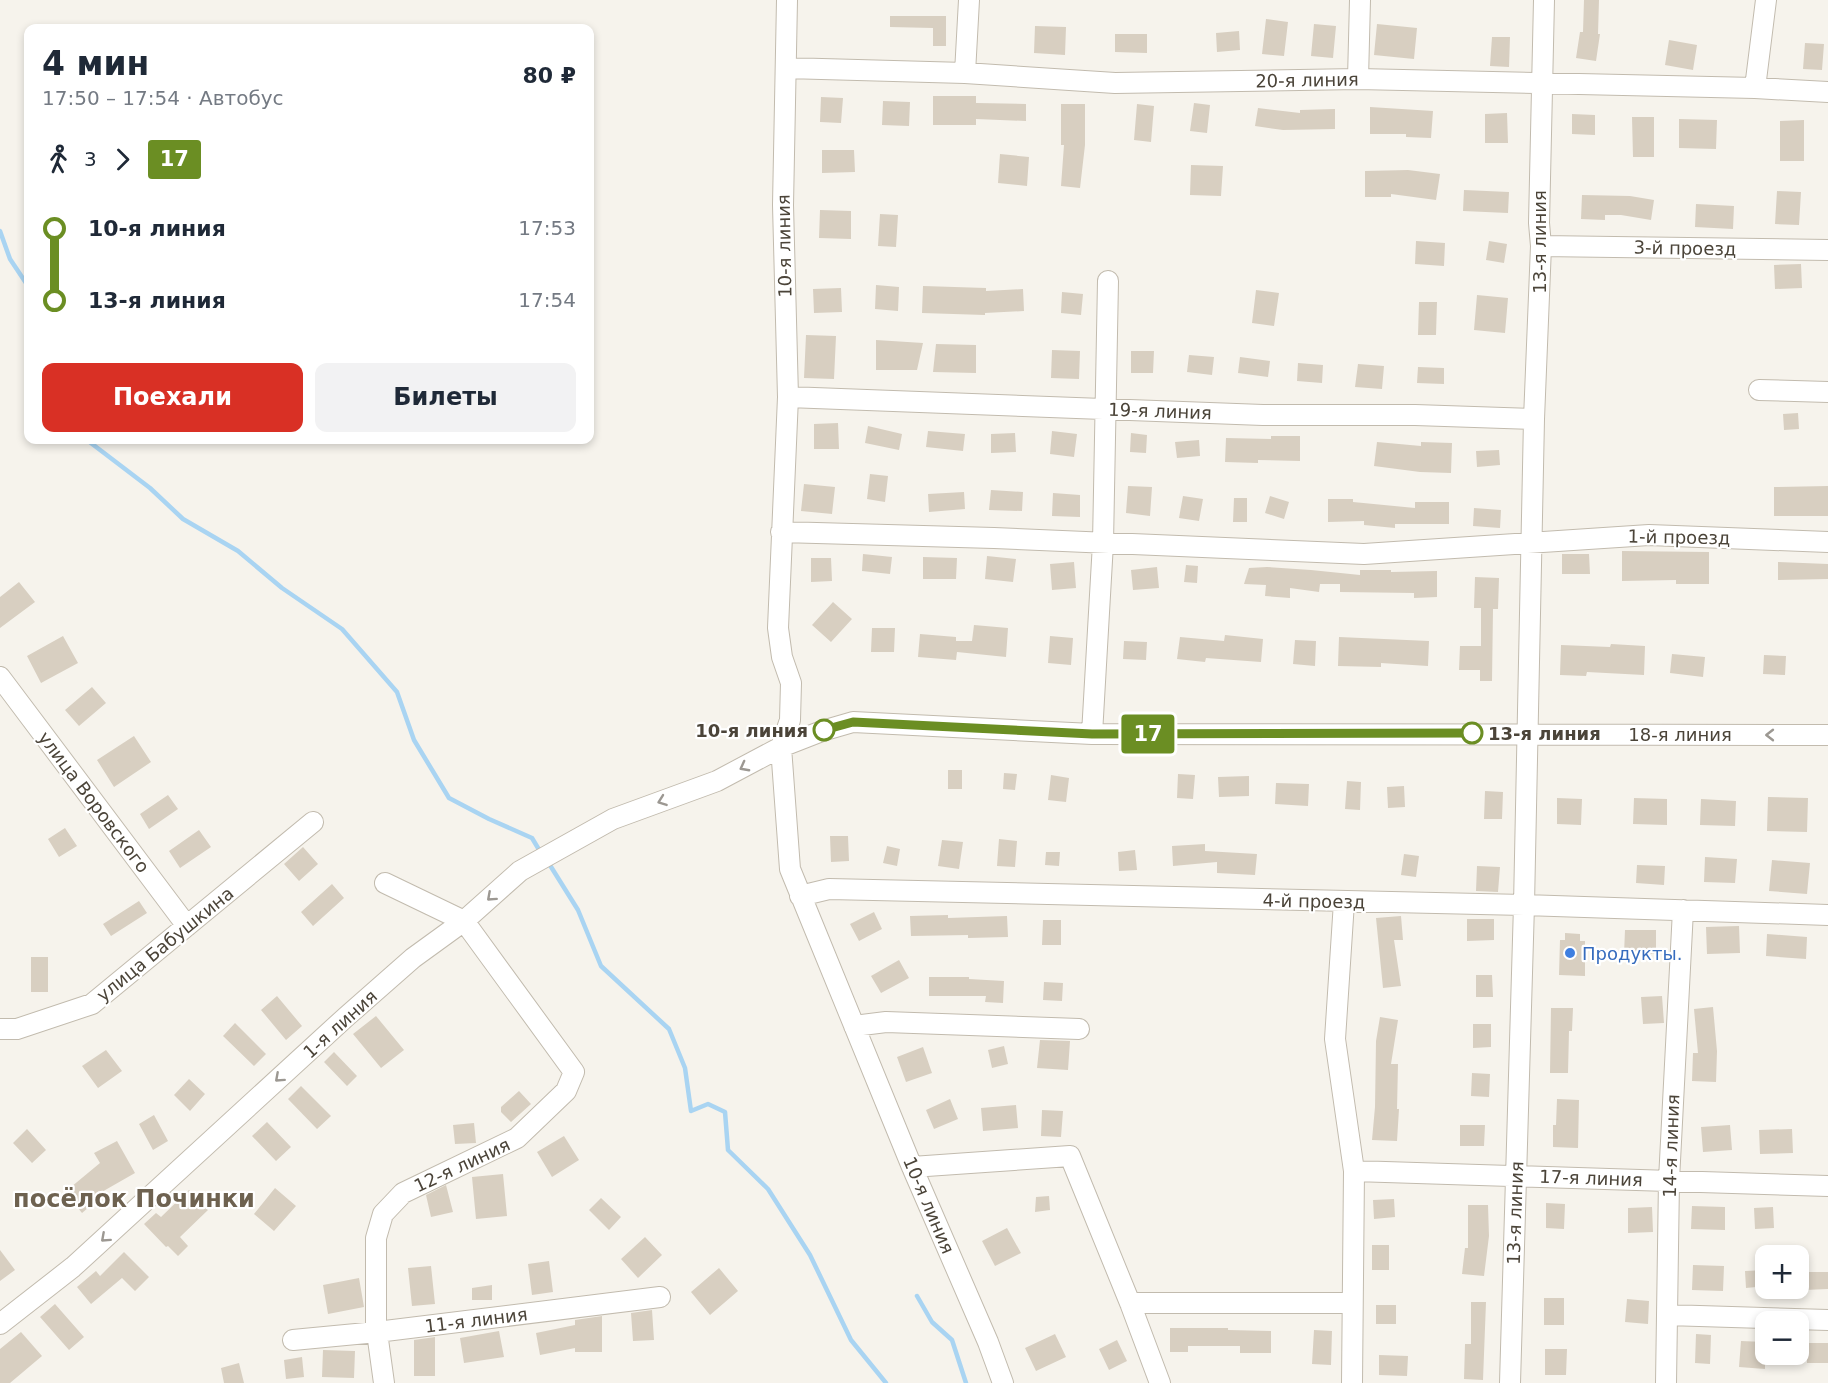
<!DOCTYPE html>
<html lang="ru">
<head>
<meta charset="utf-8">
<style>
	:root { --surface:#fff; --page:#f2f2f3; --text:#1f2937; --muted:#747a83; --accent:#d93025 }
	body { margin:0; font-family:"DejaVu Sans",sans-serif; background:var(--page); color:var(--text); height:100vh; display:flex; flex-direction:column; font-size:22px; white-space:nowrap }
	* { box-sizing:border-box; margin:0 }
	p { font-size:20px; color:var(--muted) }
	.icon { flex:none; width:33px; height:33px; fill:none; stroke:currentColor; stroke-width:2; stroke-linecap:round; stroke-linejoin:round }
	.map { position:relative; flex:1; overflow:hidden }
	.drawer { position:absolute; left:24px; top:24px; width:570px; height:420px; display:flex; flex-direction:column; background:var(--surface); border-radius:12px; box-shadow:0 3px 9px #0003 }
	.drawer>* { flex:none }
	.badge { padding:0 12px; border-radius:4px; font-size:21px; line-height:39px }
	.fabs { position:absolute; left:1755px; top:1245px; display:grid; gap:12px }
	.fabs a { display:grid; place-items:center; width:54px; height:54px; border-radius:12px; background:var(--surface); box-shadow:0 3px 9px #0003; font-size:30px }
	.map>.badge { position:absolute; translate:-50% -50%; box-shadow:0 0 0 3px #fff }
	.legs { display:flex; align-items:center; gap:9px; height:66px; padding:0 18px; font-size:20px }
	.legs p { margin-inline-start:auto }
	.headline { display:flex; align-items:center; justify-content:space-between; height:102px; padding:0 18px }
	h1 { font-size:33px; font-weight:700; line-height:45px }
	.button { display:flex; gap:12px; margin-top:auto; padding:12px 18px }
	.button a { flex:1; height:69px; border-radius:12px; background:var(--accent); color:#fff; font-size:24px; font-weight:700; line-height:69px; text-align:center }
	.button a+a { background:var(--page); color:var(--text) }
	ul { padding:0 18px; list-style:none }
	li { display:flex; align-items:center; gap:21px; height:72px; font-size:22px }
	li i { display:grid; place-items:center; width:9px; height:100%; margin:0 8px; background:currentColor }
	li i::after { content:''; width:15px; height:15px; margin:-8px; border:4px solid; border-radius:50%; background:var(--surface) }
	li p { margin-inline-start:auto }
	li:first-child i { background:linear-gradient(#0000 50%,currentColor 0) }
	li:last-child i { background:linear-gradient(currentColor 50%,#0000 0) }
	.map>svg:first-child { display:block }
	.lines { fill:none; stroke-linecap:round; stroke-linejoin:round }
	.stream { stroke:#a9d4f2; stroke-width:4.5 }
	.building { fill:#d8cfc1 }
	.minor-casing { stroke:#c2bbae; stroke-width:22 }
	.minor { stroke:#fff; stroke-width:20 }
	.oneway { stroke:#9c9892 }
	.line-1-casing { stroke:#fff; stroke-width:14 }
	.line-1 { stroke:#6b8e23; stroke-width:9 }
	.stop-1-dot { fill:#fff; stroke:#6b8e23; stroke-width:3 }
	.shop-dot { fill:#3f7fe0; stroke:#fff; stroke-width:2 }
	.labels { text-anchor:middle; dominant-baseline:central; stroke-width:4.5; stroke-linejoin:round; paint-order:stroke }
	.street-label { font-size:18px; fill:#4b4439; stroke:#fff }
	.stop-label { font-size:18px; font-weight:bold; fill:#4b4439; stroke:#fff; text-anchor:end }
	.shop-label { font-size:18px; fill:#366cbe; stroke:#fff; text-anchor:start }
	.district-label { font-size:24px; font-weight:bold; fill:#6e6250; stroke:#fff }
</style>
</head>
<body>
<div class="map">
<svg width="1828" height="1383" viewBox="0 0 1828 1383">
	<rect width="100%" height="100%" fill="#f6f3ec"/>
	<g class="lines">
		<path class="stream" d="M0,231L10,259L28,286
			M87,440L150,488L183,519L238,551L282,588L342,629L397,692L414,740L449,798L489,819L532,838L541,853
			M548,862L578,910L601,966L669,1029L685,1068L691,1111L708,1104L725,1112L728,1150L768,1189L810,1255L851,1340L886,1383
			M917,1296L932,1322L952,1340L966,1383"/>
	</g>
	<path class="building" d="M1584,0H1599L1598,34H1600L1596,61L1576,58L1580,32H1583Z
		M890,16H946V46H933V28L890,27Z
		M1266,19L1288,22L1284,56L1262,54Z
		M1314,24L1336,26L1333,58L1311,56Z
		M1377,24L1417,28L1414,59L1374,55Z
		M1035,26L1066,27L1065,55L1034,53Z
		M1239,31L1240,50L1217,52L1216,33Z
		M1115,34H1147V53L1115,52Z
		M1492,37H1510L1509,67L1490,66Z
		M1669,40L1697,45L1693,70L1665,65Z
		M1805,43L1824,44L1822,70L1803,69Z
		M933,96H976V103L1026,104V121L976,119V125H933Z
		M821,97L843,98L841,123L820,122Z
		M883,101L910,102L909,126L882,125Z
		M1194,103L1210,105L1207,133L1190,131Z
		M1061,104H1085V145L1080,188L1061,186L1064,145H1061Z
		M1137,104L1154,106L1151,142L1134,140Z
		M1370,107L1433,111L1431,138L1406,137V134H1370Z
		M1258,108L1300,113V110L1335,109V129L1283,130L1255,126Z
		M1507,113L1508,143H1485V114Z
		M1572,114L1595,115V135L1572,134Z
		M1632,117H1654V157H1633Z
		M1679,119L1717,120L1716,149L1679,148Z
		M1804,120V161H1780V121Z
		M822,150H854L855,172L822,173Z
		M1000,154L1029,157L1027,186L998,183Z
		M1191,165L1223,166L1221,196L1190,195Z
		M1408,170L1440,174L1436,200L1391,194V197H1365V171Z
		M1464,190L1509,192L1508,213L1463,211Z
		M1777,191L1801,192L1799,225L1775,224Z
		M1582,195L1630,196L1654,200L1651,220L1621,215H1605V220L1581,219Z
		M1696,204L1734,206L1733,229L1695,227Z
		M820,210L851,211V239L819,238Z
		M880,214L898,215L896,247L878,246Z
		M1416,241L1445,243L1444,266L1415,264Z
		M1489,241L1507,244L1504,263L1486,260Z
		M1801,264L1802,288L1775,289L1774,265Z
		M876,285L899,287L898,311L875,309Z
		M923,286L986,288V291L1023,289L1024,311L985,313V315L922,313Z
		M841,288L842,312L814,313L813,289Z
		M1256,290L1279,293L1274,326L1252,323Z
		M1062,292L1083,294L1081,315L1061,313Z
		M1477,295L1508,298L1505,333L1474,330Z
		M1419,302H1437L1436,335H1418Z
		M806,335L836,336L834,379L804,378Z
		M876,340L923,343L917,370H876Z
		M936,344L976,345V373L933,372Z
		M1052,350L1080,351L1079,379L1051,378Z
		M1131,351H1154L1153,373H1131Z
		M1189,355L1214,357L1212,375L1187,372Z
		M1240,357L1270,361L1268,377L1238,373Z
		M1298,363L1323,365L1322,383L1297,381Z
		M1358,364L1384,366L1382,389L1355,387Z
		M1418,367L1444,368V384L1417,383Z
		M1798,413L1799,429L1784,430L1783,414Z
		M838,423L839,449H814V424Z
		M868,426L902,434L899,450L865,443Z
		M928,431L965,434L963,451L926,447Z
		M1052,431L1077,434L1074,457L1050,454Z
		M1015,433L1016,452L991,453V434Z
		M1131,433L1147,435L1146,453L1130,452Z
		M1271,436H1300V461L1258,460V463L1225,462L1226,438L1271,439Z
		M1199,440L1200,456L1177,458L1175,442Z
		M1377,442L1421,446V442L1452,443L1451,473L1420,472L1374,466Z
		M1499,450L1500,465L1477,467L1476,451Z
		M870,474L888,476L885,502L867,499Z
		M804,484L835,487L832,514L801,511Z
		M1128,486L1152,487L1150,516L1126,513Z
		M1828,486V516H1774V487Z
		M991,490L1023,492L1022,511L989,510Z
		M964,492L965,509L929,512L928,494Z
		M1053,493L1080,495V517L1052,516Z
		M1183,496L1203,499L1199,521L1179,518Z
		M1270,496L1289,502L1284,519L1265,513Z
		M1234,498H1247V522H1233Z
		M1328,499H1353V502L1415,508V502H1449V524H1395V528L1364,525V521L1328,522Z
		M1474,508L1501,510L1500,528L1473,526Z
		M1622,551L1709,552V584H1676V580L1622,581Z
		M863,554L892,557L890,574L862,571Z
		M1562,554H1589L1590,574H1562Z
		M987,556L1016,559L1013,582L985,579Z
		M923,557L957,558L956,579H923Z
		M811,558H831L832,581L811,582Z
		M1074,562L1076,588L1052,590L1050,564Z
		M1778,562L1828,564V579L1778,580Z
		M1186,565L1198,566L1197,583L1184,582Z
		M1157,567L1159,588L1133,590L1131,570Z
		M1267,567L1311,570L1360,575V570H1391V572L1437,571V597L1414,598V593L1340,592V584H1320L1319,592L1290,588V598L1265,596L1266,585L1244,584L1249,568Z
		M1475,577L1499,578L1498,609H1493L1492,681H1480V670H1459L1460,646H1481V608H1474Z
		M19,582L35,602L0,628V597Z
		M833,602L852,619L831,642L812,625Z
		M974,625L1008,628L1006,657L957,652L956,660L918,657L920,634L956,637V641H972Z
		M872,628H895L894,652H871Z
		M1225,635L1263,639L1261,662L1206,658L1205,662L1177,659L1180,637L1224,641Z
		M63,636L78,663L41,683L27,656Z
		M1050,636L1073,638L1071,665L1048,663Z
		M1339,637L1429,641L1428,666L1381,663V667L1338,666Z
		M1295,640L1316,641L1315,666L1293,664Z
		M1124,641L1147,642L1146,660L1123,659Z
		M1611,644L1645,646L1644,675L1587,672L1586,676L1560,675L1561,645L1610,647Z
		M1672,654L1705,657L1703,677L1670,673Z
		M1764,655L1786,656L1785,675L1763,674Z
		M92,687L106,703L79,726L65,710Z
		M134,736L151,762L114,787L97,760Z
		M948,770H962V789H948Z
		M1004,773L1017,774L1015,790L1003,789Z
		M1178,774L1195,775L1193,799L1177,798Z
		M1051,775L1069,778L1066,802L1048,800Z
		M1249,776V796L1219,797L1218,777Z
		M1347,781L1361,782L1360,810L1345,809Z
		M1276,783L1309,784L1308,806L1275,804Z
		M1404,786L1405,807L1388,808L1387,787Z
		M1485,791L1503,792L1502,819H1484Z
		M168,795L178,809L149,829L140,814Z
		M1768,797L1808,798L1807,832L1767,831Z
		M1557,798L1582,799L1581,825L1557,824Z
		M1634,798L1667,799V825L1633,824Z
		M1701,799L1736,801L1735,826L1700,825Z
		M65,828L77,846L59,857L48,839Z
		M199,830L211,847L180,868L169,851Z
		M830,836H848L849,861L831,862Z
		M999,839L1017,841L1015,867L997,866Z
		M942,840L963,842L959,869L938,866Z
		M1205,844V851L1257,854L1255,875L1217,873V862L1173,866L1172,846Z
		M887,846L900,849L897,866L883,863Z
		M303,847L318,864L299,881L284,864Z
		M1135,850L1137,870L1119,871L1118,852Z
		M1046,852H1060L1059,866L1045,865Z
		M1404,854L1419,856L1416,877L1401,875Z
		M1705,857L1737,859L1735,883L1704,882Z
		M1772,860L1810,863L1807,894L1769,891Z
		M1637,865L1665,866L1664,885L1636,883Z
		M1477,866L1500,867L1498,892L1476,891Z
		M332,884L344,898L313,926L301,912Z
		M139,901L147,913L111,936L103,924Z
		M874,912L882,929L859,941L850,924Z
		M948,915V918L1007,916L1008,937L968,938V935L911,936L910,916Z
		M1401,916L1403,940H1394L1401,986L1383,988L1376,918Z
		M1467,919H1494V940L1467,941Z
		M1043,920H1061V945H1042Z
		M1739,926L1740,953L1707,954L1706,927Z
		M1625,930H1656V954H1624Z
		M1565,933L1580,934V941H1585V976L1559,975L1560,940H1565Z
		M1767,934L1807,937L1806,959L1766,956Z
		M31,957H48V992H31Z
		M899,960L909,978L881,993L871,976Z
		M1476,975H1492L1493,997H1476Z
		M929,977H969V979L1004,981L1003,1003L985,1002L986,996H929Z
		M1044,982L1063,983L1062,1001L1043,1000Z
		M277,996L302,1026L286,1040L261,1010Z
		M1662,996L1664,1023L1643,1024L1641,997Z
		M1713,1007L1717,1051L1716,1082L1692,1081L1693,1053H1698L1694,1009Z
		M1551,1008H1573L1572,1031H1569L1568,1073H1550Z
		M376,1016L404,1050L381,1068L353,1034Z
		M1380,1017L1398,1020L1391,1064H1398L1397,1109H1399L1397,1141L1372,1140L1375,1107L1376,1041Z
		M235,1023L266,1054L254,1066L223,1036Z
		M1473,1024H1491V1047L1473,1048Z
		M1040,1040L1070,1041L1068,1070L1037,1068Z
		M1004,1046L1008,1064L992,1068L988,1050Z
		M923,1047L932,1073L906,1082L897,1057Z
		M106,1050L122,1071L98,1088L82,1066Z
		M334,1052L357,1076L347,1086L324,1062Z
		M1472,1073L1490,1074L1489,1097L1471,1096Z
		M189,1079L205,1094L190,1111L174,1095Z
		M301,1086L331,1116L317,1129L288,1099Z
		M519,1091L531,1104L511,1122L501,1112V1107Z
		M950,1099L958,1119L934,1129L926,1110Z
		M1557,1099L1579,1100L1578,1148L1553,1147V1125H1556Z
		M1016,1105L1018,1128L983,1131L981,1108Z
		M1042,1110L1063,1111L1061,1137L1041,1136Z
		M154,1115L168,1141L153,1150L139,1124Z
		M267,1122L291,1147L276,1161L252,1136Z
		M474,1123L476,1143L455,1144L453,1125Z
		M1460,1125H1485L1484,1146H1460Z
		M1730,1125L1732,1150L1703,1152L1701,1127Z
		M27,1129L46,1150L32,1163L13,1143Z
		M1792,1129L1793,1153L1760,1154L1759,1130Z
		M564,1136L579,1160L552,1177L537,1152Z
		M117,1141L135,1173L100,1193L102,1196L82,1213L65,1192L100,1163L94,1153Z
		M503,1174L507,1216L476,1219L472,1177Z
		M446,1185L453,1212L431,1217L426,1195Z
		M275,1188L296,1206L274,1231L254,1214Z
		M189,1190L208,1210L180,1237L188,1246L178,1256L168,1246L166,1247L144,1224L156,1213L161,1217Z
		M1049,1196L1050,1210L1035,1212L1036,1197Z
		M601,1198L621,1217L609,1230L589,1210Z
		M1394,1199L1395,1217L1374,1219L1373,1200Z
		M1546,1203L1565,1204L1564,1229L1546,1228Z
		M1468,1205H1488L1489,1236L1484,1276L1462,1274L1465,1248H1468Z
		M1692,1206L1725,1207V1230L1691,1229Z
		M1652,1207L1653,1232L1628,1233V1208Z
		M1773,1207L1774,1228L1755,1229L1754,1208Z
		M1007,1228L1021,1253L995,1266L982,1241Z
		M645,1237L662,1255L638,1278L621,1259Z
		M1372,1245H1389V1270H1372Z
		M0,1250L15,1270L0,1281Z
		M124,1252L149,1277L135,1291L122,1278L91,1304L77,1287L96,1271L100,1276Z
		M549,1261L553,1292L532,1295L528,1264Z
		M1693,1265L1724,1266L1723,1291L1692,1290Z
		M431,1266L435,1304L412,1306L408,1268Z
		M719,1268L738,1291L710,1315L691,1292Z
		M1766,1270V1286L1746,1288L1745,1271Z
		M1805,1272H1828V1289L1805,1290Z
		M359,1278L364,1307L328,1314L323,1285Z
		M492,1285V1300H472V1288Z
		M1544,1298H1564V1325H1544Z
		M1627,1299L1649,1301L1648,1324L1625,1322Z
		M1471,1302H1486L1483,1380L1464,1379L1465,1344H1471Z
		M55,1304L84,1337L69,1350L40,1317Z
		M1376,1305H1396V1324H1376Z
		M652,1310L654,1340L633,1341L631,1313Z
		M602,1316V1352H575V1348L540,1355L536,1333L575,1325V1320Z
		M1170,1328H1228V1330L1271,1331V1353H1240V1346H1188V1352H1170Z
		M1314,1330L1332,1331L1331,1365L1312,1364Z
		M499,1331L504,1357L464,1363L460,1338Z
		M21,1332L42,1356L10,1383H0V1349Z
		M1055,1334L1066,1357L1036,1371L1025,1348Z
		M1696,1334L1711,1335L1710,1364L1695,1363Z
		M435,1337V1376H414V1340Z
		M1117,1340L1127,1361L1109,1370L1099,1349Z
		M1741,1341L1765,1342V1369L1739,1367Z
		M1807,1343H1828V1363H1807Z
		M1545,1349H1567L1566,1375H1545Z
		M323,1350L355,1351L354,1378L322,1377Z
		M1379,1355L1408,1356L1407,1376L1379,1375Z
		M302,1357L304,1377L286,1379L284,1360Z
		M239,1363L244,1383H224L221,1368Z"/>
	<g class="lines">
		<defs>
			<path id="minor" d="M787,0L783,205L788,397L778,628L782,657L791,683L790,720L781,747L790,869L912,1167L988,1342L1003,1383
				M786,68L965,73L1115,83L1358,79L1755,88L1828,92
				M965,73L969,0
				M1358,79L1360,0
				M1755,88L1766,0
				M1541,246L1828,250
				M1759,390L1828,392
				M788,397L1263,415H1415L1534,419
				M781,532L994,538L1364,554L1649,535L1828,542
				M0,677L187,926
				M1092,734L1103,543L1108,281
				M800,896L829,889L1524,905L1828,915
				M1344,902L1335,1039L1354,1171L1352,1383
				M854,1026L886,1022L1079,1029
				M0,1029H17L92,1004L313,822
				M912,1167L1070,1156L1130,1303L1160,1383
				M1354,1171L1828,1186
				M1130,1303H1351
				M1667,1315L1828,1320
				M0,1324L73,1267L347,1016L413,958L464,921L520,871L613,819L717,781L781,747L822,731L853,722L1092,734L1828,735
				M293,1340L377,1332L660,1297
				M384,1383L376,1325V1238L383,1214L403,1193L517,1138L566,1091L574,1072L464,921L385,883
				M1510,1383L1524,905L1534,419L1541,246L1539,223L1544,0
				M1666,1383L1669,1180L1683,910"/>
		</defs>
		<use href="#minor" class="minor-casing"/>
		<use href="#minor" class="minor"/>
	</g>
	<defs><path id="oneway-chevron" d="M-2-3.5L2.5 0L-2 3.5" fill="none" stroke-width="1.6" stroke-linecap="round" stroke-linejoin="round" transform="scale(1.5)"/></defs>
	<g class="oneway">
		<use href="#oneway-chevron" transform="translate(1770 735) rotate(-180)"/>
		<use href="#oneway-chevron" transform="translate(744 767) rotate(152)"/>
		<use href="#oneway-chevron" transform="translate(662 801) rotate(160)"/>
		<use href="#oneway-chevron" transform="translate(491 897) rotate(138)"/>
		<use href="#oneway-chevron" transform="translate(279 1078) rotate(138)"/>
		<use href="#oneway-chevron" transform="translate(105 1238) rotate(138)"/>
	</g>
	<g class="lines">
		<defs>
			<path id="line-1" d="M824,730L853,722L1092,734L1472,733"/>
		</defs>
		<use href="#line-1" class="line-1-casing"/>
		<use href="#line-1" class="line-1"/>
	</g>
	<g class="stop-1-dot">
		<circle cx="824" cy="730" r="10"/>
		<circle cx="1472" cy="733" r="10"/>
	</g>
	<circle class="shop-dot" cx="1570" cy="953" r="6"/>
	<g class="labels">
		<g class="street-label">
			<text transform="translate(1307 80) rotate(-1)">20-я линия</text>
			<text transform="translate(1539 242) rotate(-90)">13-я линия</text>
			<text transform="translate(784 246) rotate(-91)">10-я линия</text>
			<text transform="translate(1685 248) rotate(1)">3-й проезд</text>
			<text transform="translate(1160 411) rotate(2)">19-я линия</text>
			<text transform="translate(1679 537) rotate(1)">1-й проезд</text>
			<text x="1680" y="734">18-я линия</text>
			<text transform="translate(94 802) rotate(53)">улица Воровского</text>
			<text transform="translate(1314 901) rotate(1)">4-й проезд</text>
			<text transform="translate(165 944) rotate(-39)">улица Бабушкина</text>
			<text transform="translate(340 1024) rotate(-42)">1-я линия</text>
			<text transform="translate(1671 1146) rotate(-88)">14-я линия</text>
			<text transform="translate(462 1165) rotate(-25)">12-я линия</text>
			<text transform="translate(1591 1178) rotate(2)">17-я линия</text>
			<text transform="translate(929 1205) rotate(67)">10-я линия</text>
			<text transform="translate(1515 1213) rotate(-88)">13-я линия</text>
			<text transform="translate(476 1320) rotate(-7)">11-я линия</text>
		</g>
		<g class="stop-label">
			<text x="808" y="730">10-я линия</text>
			<text x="1488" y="733" text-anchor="start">13-я линия</text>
		</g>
		<g class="shop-label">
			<text x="1582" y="953">Продукты.</text>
		</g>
		<g class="district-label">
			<text x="134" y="1199">посёлок Починки</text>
		</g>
	</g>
</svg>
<div class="fabs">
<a>+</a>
<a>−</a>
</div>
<b class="badge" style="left:1148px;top:734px;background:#6b8e23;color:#fff">17</b>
<section class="drawer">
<div class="headline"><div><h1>4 мин</h1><p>17:50 – 17:54 · Автобус</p></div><b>80 ₽</b></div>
<div class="legs"><svg class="icon" aria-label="walk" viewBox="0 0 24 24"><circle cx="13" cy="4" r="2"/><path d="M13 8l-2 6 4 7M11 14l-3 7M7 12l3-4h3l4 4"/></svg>3<svg class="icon" aria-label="forward" viewBox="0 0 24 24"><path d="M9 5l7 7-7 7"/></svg><b class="badge" style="background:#6b8e23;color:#fff">17</b></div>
<ul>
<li><i style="color:#6b8e23"></i><b>10-я линия</b><p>17:53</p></li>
<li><i style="color:#6b8e23"></i><b>13-я линия</b><p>17:54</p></li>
</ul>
<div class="button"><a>Поехали</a><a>Билеты</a></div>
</section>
</div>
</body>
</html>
